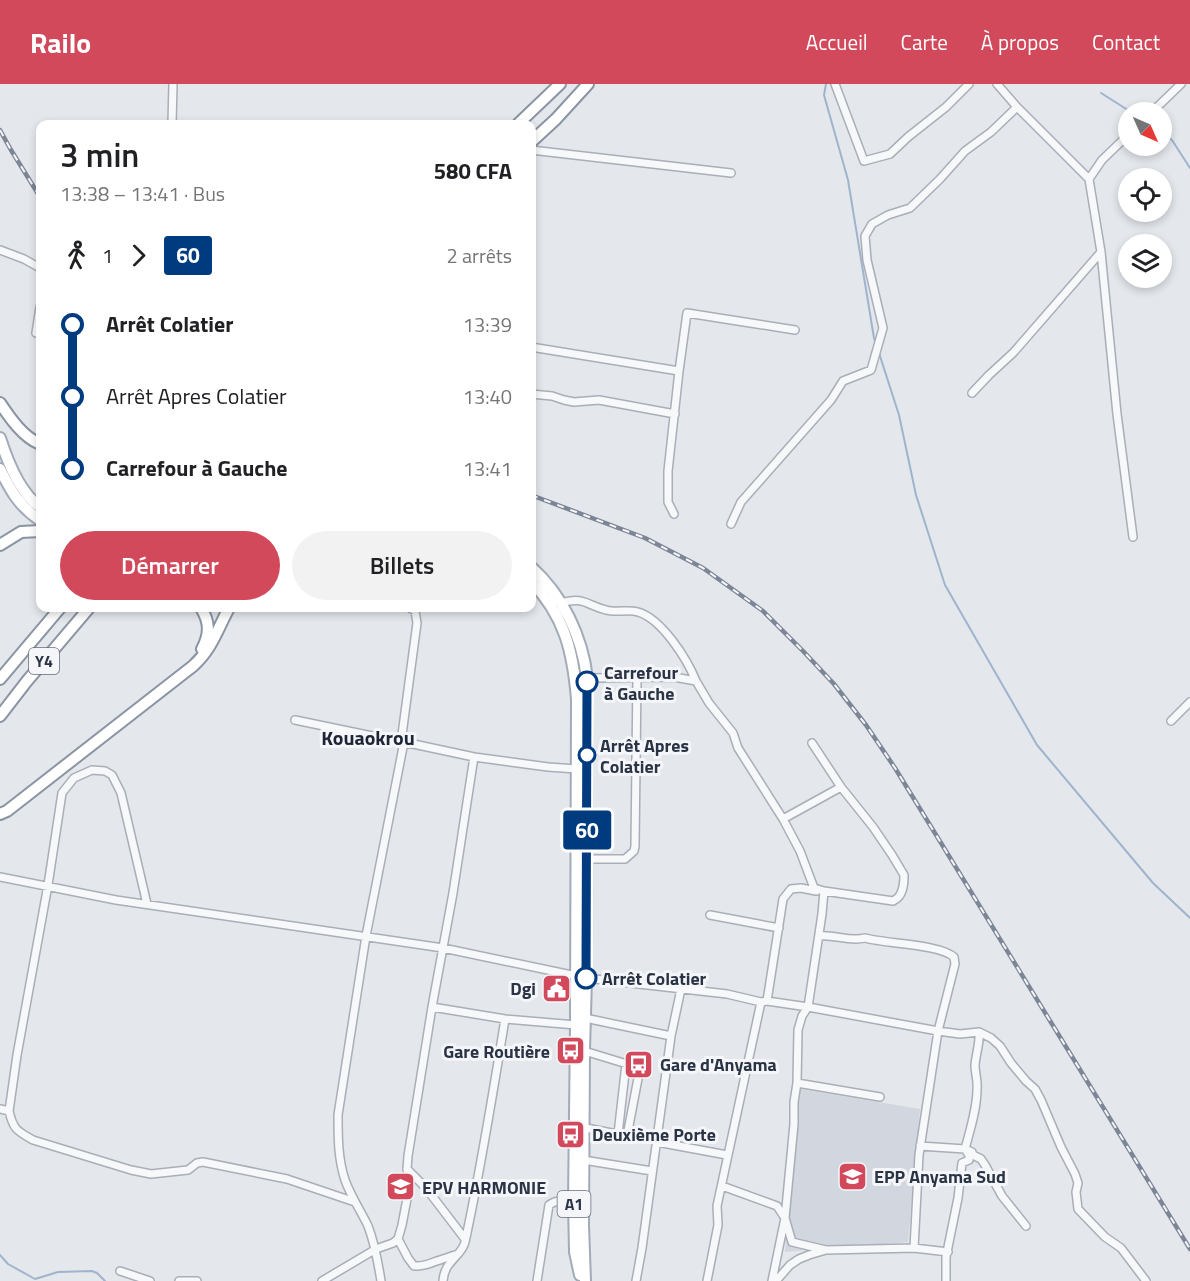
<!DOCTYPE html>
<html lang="fr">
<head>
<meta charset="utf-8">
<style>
	:root { --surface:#fff; --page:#f2f2f2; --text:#202124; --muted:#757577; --accent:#d1495b }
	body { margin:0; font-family:"Titillium Web",sans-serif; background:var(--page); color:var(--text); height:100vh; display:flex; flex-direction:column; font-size:22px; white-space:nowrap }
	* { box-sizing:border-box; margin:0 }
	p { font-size:20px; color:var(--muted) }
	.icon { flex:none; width:33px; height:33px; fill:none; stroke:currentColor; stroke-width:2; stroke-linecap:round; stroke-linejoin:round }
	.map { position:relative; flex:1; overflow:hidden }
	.panel { position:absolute; left:36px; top:36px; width:500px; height:492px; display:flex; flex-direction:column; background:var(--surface); border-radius:12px; box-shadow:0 3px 9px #0003 }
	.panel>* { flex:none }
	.badge { padding:0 12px; border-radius:4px; font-size:21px; line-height:39px }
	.needle { width:39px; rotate:135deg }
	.buttons { position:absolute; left:1118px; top:18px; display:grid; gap:12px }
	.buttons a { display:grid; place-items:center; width:54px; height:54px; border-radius:50%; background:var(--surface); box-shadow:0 3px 9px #0003; font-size:30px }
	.map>.badge { position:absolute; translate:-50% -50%; box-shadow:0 0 0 3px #fff }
	.legs { display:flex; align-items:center; gap:9px; height:66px; padding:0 24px; font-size:20px }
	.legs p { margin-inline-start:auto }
	.summary { display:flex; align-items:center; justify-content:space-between; height:102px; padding:0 24px }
	h1 { font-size:33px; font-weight:600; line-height:45px }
	.action { display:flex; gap:12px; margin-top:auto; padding:12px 24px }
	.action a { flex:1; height:69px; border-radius:36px; background:var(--accent); color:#fff; font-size:24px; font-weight:600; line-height:69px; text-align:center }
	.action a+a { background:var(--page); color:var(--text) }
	ul { padding:0 24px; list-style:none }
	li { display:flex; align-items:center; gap:21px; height:72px; font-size:22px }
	li i { display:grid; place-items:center; width:9px; height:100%; margin:0 8px; background:currentColor }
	li i::after { content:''; width:15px; height:15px; margin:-8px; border:4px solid; border-radius:50%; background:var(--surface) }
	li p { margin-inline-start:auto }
	li:first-child i { background:linear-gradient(#0000 50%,currentColor 0) }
	li:last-child i { background:linear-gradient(currentColor 50%,#0000 0) }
	header { display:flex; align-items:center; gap:36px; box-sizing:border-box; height:84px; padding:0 30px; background:var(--accent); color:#fff }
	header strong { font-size:28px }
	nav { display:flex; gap:33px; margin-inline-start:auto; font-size:21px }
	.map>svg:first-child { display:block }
	.built { fill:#d2d6de }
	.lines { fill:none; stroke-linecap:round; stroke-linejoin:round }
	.stream { stroke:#9fb4cc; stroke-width:2 }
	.minor-casing { stroke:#a9aeb7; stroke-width:10 }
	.primary-casing { stroke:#a3abb8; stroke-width:14 }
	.trunk-casing { stroke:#8b94a3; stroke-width:14 }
	.minor { stroke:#f7f8fa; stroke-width:7 }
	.primary { stroke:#fff; stroke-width:10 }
	.trunk { stroke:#fff; stroke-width:10 }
	.rail-casing { stroke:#7d8696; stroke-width:4.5 }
	.rail { stroke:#f4f6f9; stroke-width:2; stroke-dasharray:7; stroke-linecap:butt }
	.line-1-casing { stroke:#fff; stroke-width:14 }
	.line-1 { stroke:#003b80; stroke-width:9 }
	.stop-1-dot { fill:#fff; stroke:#003b80; stroke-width:3 }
	.labels { text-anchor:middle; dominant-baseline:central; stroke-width:6; stroke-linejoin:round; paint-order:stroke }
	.shield { fill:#f4f6f9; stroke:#676e7b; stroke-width:1.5 }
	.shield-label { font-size:16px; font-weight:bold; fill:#2b3445 }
	.stop-label { font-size:18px; font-weight:bold; fill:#2b3445; stroke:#f4f6f9; text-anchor:start }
	.poi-label { font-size:18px; font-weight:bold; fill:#2b3445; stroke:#f4f6f9; text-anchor:start }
	.neighbourhood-label { font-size:20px; font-weight:bold; fill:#1d2536; stroke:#f4f6f9 }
</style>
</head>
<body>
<header>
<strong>Railo</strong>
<nav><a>Accueil</a><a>Carte</a><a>À propos</a><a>Contact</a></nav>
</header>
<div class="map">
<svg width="1190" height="1197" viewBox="0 0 1190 1197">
	<rect width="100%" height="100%" fill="#e4e7ec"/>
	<path class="built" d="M800,1005L920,1025L908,1158L785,1168Z"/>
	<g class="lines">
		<path class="stream" d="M826,0L824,11L848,96L874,254L876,261
			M1101,9L1131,28
			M1161,49L1172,56L1190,84
			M879,269L899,331L916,411L945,501L1037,661L1153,799L1190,834
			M0,1171L8,1180L35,1195L58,1188L92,1187L97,1189L105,1197"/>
		<defs>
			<path id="minor" d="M835,0L864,77L890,70L908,53L946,23L969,0
				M997,0L1017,23L1089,95
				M1152,28L1181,0
				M172,40L173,0
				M1128,51L1102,76L1089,95L1101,168L1117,330L1133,453
				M531,66L731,89
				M0,166L24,175L40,184
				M36,249L40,223
				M531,263L679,287
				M972,309L989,291L1013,269L1101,168
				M531,310L552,312L564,316L574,318L599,316L675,330
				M674,430L668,418V387L679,287L687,229L795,246
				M731,440L741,418L831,316L843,297L871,286L883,244L867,176L865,152L872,140L888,131L910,124L940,95L965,67L991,48L1017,23
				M561,519C584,512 586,521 606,526C616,529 628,525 638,528C662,535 687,575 696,597
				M586,594L674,593L696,597L709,619L733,649L738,664L783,735L800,767L814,804L824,807L822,830L808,923L802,932L798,946L797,999L794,1018V1040L785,1134L772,1197
				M295,636L401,658
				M1171,637L1190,618
				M404,658L474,673L548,683L577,685
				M812,659L841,703L873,743L892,771L904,791C904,801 903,813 893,817L824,807
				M783,735L841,703
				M587,775H625L634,767L635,762L637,594
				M0,793L116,816L443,864L586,894L727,910L761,918L767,917L808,923L938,947L960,950L979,948L991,954L1000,962L1011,979L1026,997L1035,1005L1041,1016L1061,1063L1075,1090L1078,1099L1076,1108L1078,1125L1105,1153L1121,1164L1146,1197
				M710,831L779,844
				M819,852C834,850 849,858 865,854C887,860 939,860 954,873L955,880L938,947L919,1071L914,1164
				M767,917L783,815L791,805L801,804L816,807
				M432,923L505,935L576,941
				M585,934L671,952
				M797,999L880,1013
				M0,1025L9,1027C13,1045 17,1047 33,1056L131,1086L151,1090L188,1086L197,1079L203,1078L287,1095L355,1118
				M9,1027L17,971L48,801L62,709L74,694L92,686L105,687L112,691L121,709L147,820
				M581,1043L627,1052L640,984L581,966
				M618,1050L626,980
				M657,1058L727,1071
				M920,1062L965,1065L972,1068L973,1071L981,1075L985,1081L1002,1112L1026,1142
				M583,1076L652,1087
				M407,1085L426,1104L465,1155
				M722,1102L777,1122L785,1134L792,1158L826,1166
				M398,1155L408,1174L414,1182C424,1183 430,1179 440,1176C445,1174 450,1173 455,1171
				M120,1187L150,1197
				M179,1197H197
				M322,1197L376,1165L393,1159L398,1155L402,1141L410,1099L407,1085L408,1072L432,923L453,809L474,673
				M381,1197C378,1178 375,1160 368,1142C361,1127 351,1113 345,1096C338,1075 338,1053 338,1031L366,852L404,658H401L417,539L415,527L410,524
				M443,1197C444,1177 462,1172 465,1158C481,1084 493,1009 505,935
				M537,1197L549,1121C557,1115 565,1117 574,1118
				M636,1197L642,1164L671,952L681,905
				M707,1197L718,1141L717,1122L761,918
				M776,1197L790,1181L799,1175L809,1171L826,1166L914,1164L948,1168
				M946,1197V1173L958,1114L962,1079L969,1076V1071L965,1065C970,1046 977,1025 977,1005C978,997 975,989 975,981C976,969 980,960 979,948"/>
			<path id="primary" d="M0,354C7,376 20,409 40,423
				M0,385C11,407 19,422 40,436
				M531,483C563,512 582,552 587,594L586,894L584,966L583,1141L585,1197
				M531,497C565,532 573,568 577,615L576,941L574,1118L575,1168L580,1191"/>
			<path id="trunk" d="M518,40L560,0
				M531,58L556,35L588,0
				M0,319C10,334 23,353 40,360
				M0,461L21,448L40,447
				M201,524C210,538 210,550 202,565
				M0,595L60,524
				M0,632L27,597L89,524
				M0,730L7,727L193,582C212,565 217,546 229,524"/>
		</defs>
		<use href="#minor" class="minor-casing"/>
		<use href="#primary" class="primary-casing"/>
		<use href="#trunk" class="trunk-casing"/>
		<use href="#minor" class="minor"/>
		<use href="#primary" class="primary"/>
		<use href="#trunk" class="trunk"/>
		<defs>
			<path id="rail" d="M0,46L11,66L40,113
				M531,411L645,454L703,484L763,527L803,567L834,600L866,641L895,684L1190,1165"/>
		</defs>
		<use href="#rail" class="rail-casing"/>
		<use href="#rail" class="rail"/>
	</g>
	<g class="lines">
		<defs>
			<path id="line-1" d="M586,894L587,598"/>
		</defs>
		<use href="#line-1" class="line-1-casing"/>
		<use href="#line-1" class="line-1"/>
	</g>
	<defs>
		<symbol id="civic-square" viewBox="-11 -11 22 22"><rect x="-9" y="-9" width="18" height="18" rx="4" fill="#d1495b" stroke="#f4f6f9"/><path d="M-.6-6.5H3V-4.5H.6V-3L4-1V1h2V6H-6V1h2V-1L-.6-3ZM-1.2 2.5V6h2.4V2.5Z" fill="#fff"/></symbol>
		<symbol id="bus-square" viewBox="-11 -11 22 22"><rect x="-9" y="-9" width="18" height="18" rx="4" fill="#d1495b" stroke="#f4f6f9"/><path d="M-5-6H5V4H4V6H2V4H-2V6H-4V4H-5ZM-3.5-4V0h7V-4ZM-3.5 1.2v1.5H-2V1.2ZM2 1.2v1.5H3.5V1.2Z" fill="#fff"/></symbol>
		<symbol id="school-square" viewBox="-11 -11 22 22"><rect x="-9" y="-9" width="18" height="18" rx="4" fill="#d1495b" stroke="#f4f6f9"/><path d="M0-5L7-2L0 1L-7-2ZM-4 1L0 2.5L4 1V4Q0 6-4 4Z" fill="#fff"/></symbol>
	</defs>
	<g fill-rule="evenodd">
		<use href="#civic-square" x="540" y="888" width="33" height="33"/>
		<use href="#bus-square" x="554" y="950" width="33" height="33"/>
		<use href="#bus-square" x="622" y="964" width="33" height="33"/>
		<use href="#bus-square" x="554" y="1034" width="33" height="33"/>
		<use href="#school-square" x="836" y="1076" width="33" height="33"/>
		<use href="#school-square" x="384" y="1086" width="33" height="33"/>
	</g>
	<g class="stop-1-dot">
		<circle cx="587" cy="598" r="10"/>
		<circle cx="587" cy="671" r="8"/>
		<circle cx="586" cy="894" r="10"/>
	</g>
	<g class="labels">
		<g class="shield">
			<rect x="29" y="564" width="30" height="26" rx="4.5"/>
			<rect x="557.5" y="1107" width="33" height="26" rx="4.5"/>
		</g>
		<g class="shield-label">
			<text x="44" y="577">Y4</text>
			<text x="574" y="1120">A1</text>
		</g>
		<g class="stop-label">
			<text x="604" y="588">Carrefour<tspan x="604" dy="21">à Gauche</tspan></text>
			<text x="600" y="661">Arrêt Apres<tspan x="600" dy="21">Colatier</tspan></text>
			<text x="602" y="894">Arrêt Colatier</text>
		</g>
		<g class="poi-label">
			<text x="536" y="904" text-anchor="end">Dgi</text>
			<text x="550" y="967" text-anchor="end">Gare Routière</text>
			<text x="660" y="980">Gare d'Anyama</text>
			<text x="592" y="1050">Deuxième Porte</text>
			<text x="874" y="1092">EPP Anyama Sud</text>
			<text x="422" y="1103">EPV HARMONIE</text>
		</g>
		<g class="neighbourhood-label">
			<text x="368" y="653">Kouaokrou</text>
		</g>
	</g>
</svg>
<div class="buttons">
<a><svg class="needle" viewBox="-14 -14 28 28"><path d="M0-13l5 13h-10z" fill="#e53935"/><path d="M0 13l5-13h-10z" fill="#757577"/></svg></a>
<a><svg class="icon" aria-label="locate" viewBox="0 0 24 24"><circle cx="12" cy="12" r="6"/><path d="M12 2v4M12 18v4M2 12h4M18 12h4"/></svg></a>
<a><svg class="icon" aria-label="layers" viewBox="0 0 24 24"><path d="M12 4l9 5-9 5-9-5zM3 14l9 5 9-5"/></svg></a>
</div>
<b class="badge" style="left:587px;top:746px;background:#003b80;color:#fff">60</b>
<section class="panel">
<div class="summary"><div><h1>3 min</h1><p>13:38 – 13:41 · Bus</p></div><b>580 CFA</b></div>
<div class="legs"><svg class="icon" aria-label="walk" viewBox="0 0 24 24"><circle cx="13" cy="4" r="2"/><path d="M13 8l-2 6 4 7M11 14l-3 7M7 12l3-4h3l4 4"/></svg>1<svg class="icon" aria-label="forward" viewBox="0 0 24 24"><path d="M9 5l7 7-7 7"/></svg><b class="badge" style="background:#003b80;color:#fff">60</b><p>2 arrêts</p></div>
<ul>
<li><i style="color:#003b80"></i><b>Arrêt Colatier</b><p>13:39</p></li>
<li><i style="color:#003b80"></i><span>Arrêt Apres Colatier</span><p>13:40</p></li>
<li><i style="color:#003b80"></i><b>Carrefour à Gauche</b><p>13:41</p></li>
</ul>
<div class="action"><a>Démarrer</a><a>Billets</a></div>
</section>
</div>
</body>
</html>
